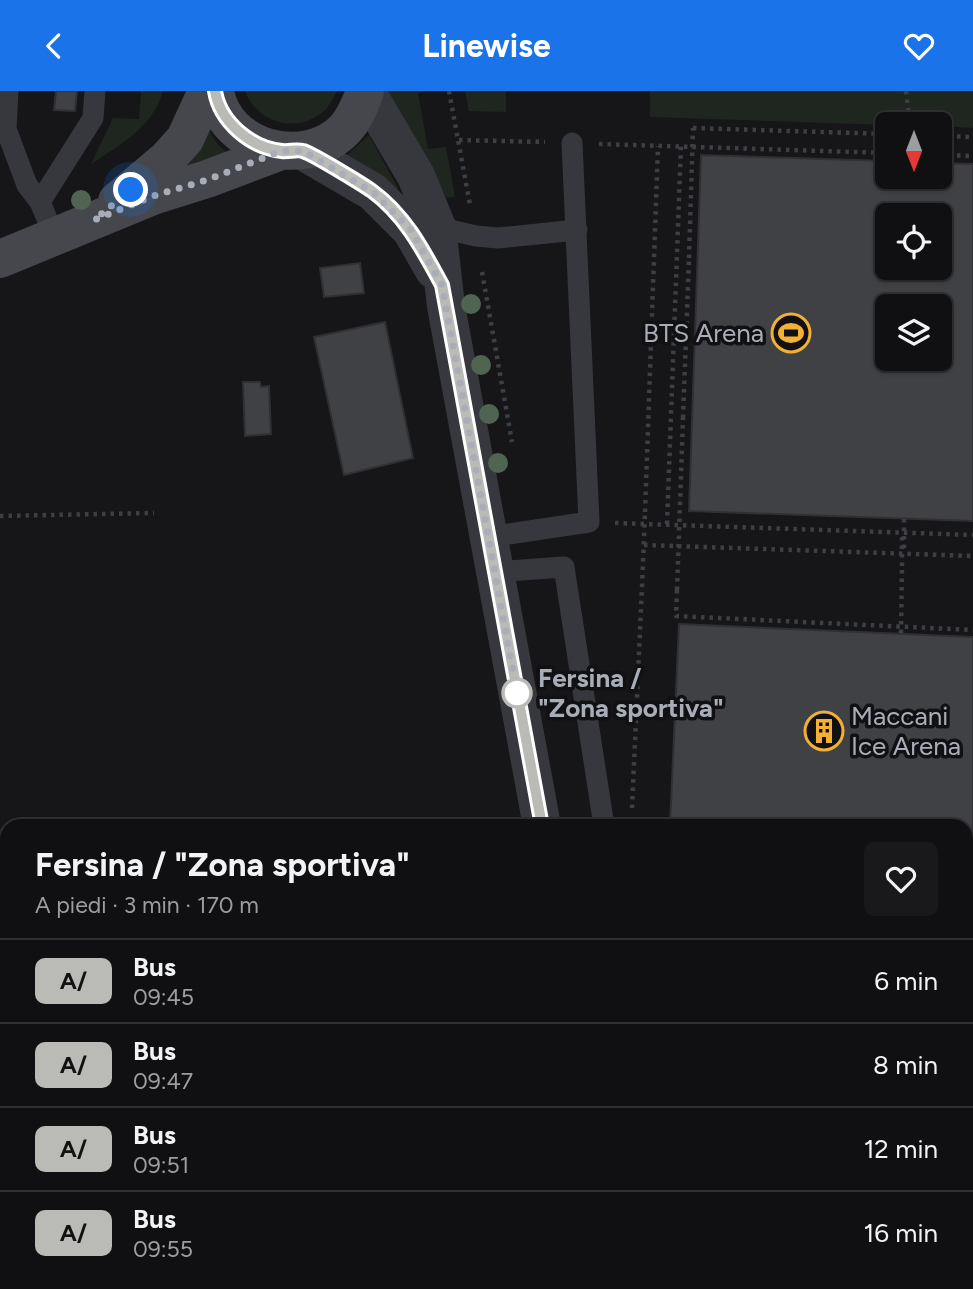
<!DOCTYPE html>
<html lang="it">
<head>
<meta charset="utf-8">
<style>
	:root { --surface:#101012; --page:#19191b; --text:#f1f3f6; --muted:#9c9d9f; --line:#303032; --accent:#1a73e8 }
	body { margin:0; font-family:Figtree,sans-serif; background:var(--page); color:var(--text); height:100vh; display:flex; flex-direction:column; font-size:26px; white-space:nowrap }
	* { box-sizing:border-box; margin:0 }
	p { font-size:23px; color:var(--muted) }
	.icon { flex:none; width:38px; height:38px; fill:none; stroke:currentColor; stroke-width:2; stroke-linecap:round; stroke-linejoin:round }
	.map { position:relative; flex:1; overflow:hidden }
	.sheet { position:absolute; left:0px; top:728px; width:973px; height:471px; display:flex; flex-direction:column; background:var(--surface); border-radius:21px 21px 0 0; box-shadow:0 2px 5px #0004,0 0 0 2px var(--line) }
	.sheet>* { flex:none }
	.badge { padding:0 14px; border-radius:10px; font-size:24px; line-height:46px }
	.needle { width:46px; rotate:180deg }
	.tools { position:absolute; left:875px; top:21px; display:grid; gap:14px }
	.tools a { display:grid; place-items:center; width:77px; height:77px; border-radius:10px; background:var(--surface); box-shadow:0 2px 5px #0004,0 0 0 2px var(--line); font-size:35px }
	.you { position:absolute; width:35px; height:35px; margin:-18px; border:5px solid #fff; border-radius:50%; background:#1a73e8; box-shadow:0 0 0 10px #1a73e833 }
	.map>.badge { position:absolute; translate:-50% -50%; box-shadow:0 0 0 4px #fff }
	.round { display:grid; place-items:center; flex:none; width:74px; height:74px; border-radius:10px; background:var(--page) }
	.head { display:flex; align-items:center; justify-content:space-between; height:119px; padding:0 35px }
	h1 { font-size:33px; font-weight:700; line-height:52px }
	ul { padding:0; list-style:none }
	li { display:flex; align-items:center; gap:21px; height:84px; padding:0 35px; border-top:2px solid var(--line) }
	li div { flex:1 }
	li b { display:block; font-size:26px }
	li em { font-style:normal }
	li .badge { min-width:77px; font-weight:700; text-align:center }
	header { display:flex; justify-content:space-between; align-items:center; height:91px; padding:0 35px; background:var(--accent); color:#fff; font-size:32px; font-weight:700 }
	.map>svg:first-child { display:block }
	.grass { fill:#1e261f }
	.building { fill:#404145; stroke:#303034; stroke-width:2; fill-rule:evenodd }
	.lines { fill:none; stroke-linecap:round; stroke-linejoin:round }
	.path { stroke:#3d3f44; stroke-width:4.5; stroke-dasharray:3.5 5; stroke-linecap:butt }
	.lane { stroke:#37383d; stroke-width:21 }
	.street { stroke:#37383d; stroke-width:38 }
	.secondary { stroke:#45474d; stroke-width:38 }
	.path-bridge { stroke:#3d3f44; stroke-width:4.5; stroke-dasharray:3.5 5; stroke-linecap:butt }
	.tree { fill:#506452 }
	.line-casing { stroke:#fff; stroke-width:16 }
	.line { stroke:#babab7; stroke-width:10 }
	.walk { stroke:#a8adb8; stroke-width:7; stroke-dasharray:0 12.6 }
	.stop-dot { fill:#fff; stroke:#babab7; stroke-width:3.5 }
	.labels { text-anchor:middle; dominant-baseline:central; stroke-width:7; stroke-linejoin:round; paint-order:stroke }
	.poi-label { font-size:26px; fill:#a8adb8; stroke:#111113; text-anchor:end }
	.stop-label { font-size:26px; font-weight:bold; fill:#a8adb8; stroke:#111113; text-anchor:start }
</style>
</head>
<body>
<header><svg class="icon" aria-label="back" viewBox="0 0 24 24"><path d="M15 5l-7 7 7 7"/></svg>Linewise<svg class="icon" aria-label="heart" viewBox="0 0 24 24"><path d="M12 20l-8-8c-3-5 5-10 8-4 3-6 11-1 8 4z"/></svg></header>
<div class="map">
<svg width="973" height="1198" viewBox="0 0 973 1198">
	<rect width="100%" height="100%" fill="#161618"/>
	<path class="grass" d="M141,0H163C153,36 120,54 91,73L113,27L139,28Z
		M245,0H337C332,10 327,20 317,25C291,42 255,29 245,0Z
		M386,0H427L418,2L428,58L446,56L455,106L447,107L428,87Z
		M465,0H506V21L469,20Z
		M650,0H973V37L940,35V33L887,34L650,26Z
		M209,40L219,55L232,65L177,83Z
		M369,44L399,99L345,66Z
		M973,946V1198H821L819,1192H966V948Z"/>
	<path class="building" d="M56,0H77L75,20L54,19Z
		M701,64L887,70V86H940V72L973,73V430L689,420ZM887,124H940V177H887ZM887,215H940V268H887Z
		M360,172L364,202L324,206L320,177Z
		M385,231L413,367L344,384L314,246Z
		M243,291H260L261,296L269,295L271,343L245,345Z
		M679,533L973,546V819L966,818V735H670Z"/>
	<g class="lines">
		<path class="path" d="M449,0L470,114
			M906,0L910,33
			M693,37L887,43
			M940,45L973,46
			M459,49L545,51
			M599,53L887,62
			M940,64L973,65
			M482,181L512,351
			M683,327L689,167
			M645,421L658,55
			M0,425L154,422
			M615,432L973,444
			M667,433L681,55
			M644,454L973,465
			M902,475V441
			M677,499L676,525L973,539
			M632,717L642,496
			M0,887L5,888L0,911"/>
		<path class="lane" d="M8,0L6,38L27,94L40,111L55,147
			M40,111L93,27L95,0
			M437,136L476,145L498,147L577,139
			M489,446L589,431L572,52
			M495,481L564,476L604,735"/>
		<path class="street" d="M366,0L416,85L437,136L446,215L542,735
			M303,60L373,101L411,139L434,179
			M716,1192L718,1198"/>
		<path class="secondary" d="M215,0C224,58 305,80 345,38C355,27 360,14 365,0
			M117,110L167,68L185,48L207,0
			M0,168L153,105L207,88L281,60"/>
		<path class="path-bridge" d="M689,167L693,37
			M904,428V462
			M642,496L645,421
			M677,499L683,327
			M901,542L902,475"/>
	</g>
	<g class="tree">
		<circle cx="81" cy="109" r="10"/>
		<circle cx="471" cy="213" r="10"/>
		<circle cx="481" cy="274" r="10"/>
		<circle cx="489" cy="323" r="10"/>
		<circle cx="498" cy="372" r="10"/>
	</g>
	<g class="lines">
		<defs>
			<path id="line" d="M215,0C220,31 251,57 282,60C288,61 297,58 303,60C313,63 362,93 372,100C405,124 423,159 442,194L542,735"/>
		</defs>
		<use href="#line" class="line-casing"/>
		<use href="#line" class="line"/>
		<path class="walk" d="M131,99L94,129L153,105L207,89L281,60H303L373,101L411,139L442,194L517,602"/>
	</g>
	<defs>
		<symbol id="stadium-ring" viewBox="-11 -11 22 22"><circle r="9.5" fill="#111113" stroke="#f2b134" stroke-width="1.5"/><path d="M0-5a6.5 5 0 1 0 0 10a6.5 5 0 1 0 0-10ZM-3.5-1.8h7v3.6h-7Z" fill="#f2b134"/></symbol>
		<symbol id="building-ring" viewBox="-11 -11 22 22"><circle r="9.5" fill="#111113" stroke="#f2b134" stroke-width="1.5"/><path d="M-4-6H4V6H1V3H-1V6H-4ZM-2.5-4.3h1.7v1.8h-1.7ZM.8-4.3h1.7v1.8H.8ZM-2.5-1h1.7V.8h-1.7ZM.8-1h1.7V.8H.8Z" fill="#f2b134"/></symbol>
	</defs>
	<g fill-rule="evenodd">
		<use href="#stadium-ring" x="769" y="220" width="44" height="44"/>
		<use href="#building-ring" x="802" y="618" width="44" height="44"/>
	</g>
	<circle class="stop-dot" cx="517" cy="602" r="14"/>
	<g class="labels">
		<g class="poi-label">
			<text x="764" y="242">BTS Arena</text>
			<text x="851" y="625" text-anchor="start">Maccani<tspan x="851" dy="30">Ice Arena</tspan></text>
		</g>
		<g class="stop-label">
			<text x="538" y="587">Fersina /<tspan x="538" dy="30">"Zona sportiva"</tspan></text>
		</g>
	</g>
</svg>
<div class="tools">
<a><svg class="needle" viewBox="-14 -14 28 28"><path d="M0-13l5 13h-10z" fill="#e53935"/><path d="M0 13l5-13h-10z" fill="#9c9d9f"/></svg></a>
<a><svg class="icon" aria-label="locate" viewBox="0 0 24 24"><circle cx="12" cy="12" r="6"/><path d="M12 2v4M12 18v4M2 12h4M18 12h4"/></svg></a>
<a><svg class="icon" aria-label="layers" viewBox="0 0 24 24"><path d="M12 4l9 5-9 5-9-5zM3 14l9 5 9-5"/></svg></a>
</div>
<div class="you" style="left:131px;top:99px"></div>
<section class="sheet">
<div class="head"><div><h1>Fersina / &quot;Zona sportiva&quot;</h1><p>A piedi · 3 min · 170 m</p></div><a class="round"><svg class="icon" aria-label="heart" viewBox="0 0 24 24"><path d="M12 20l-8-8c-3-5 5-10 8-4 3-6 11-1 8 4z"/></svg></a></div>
<ul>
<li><span class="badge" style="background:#babab7;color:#111">A/</span><div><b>Bus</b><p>09:45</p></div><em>6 min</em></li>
<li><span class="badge" style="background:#babab7;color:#111">A/</span><div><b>Bus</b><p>09:47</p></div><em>8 min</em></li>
<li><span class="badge" style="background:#babab7;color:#111">A/</span><div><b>Bus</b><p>09:51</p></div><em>12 min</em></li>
<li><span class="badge" style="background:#babab7;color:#111">A/</span><div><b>Bus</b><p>09:55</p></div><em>16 min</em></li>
</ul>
</section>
</div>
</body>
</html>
